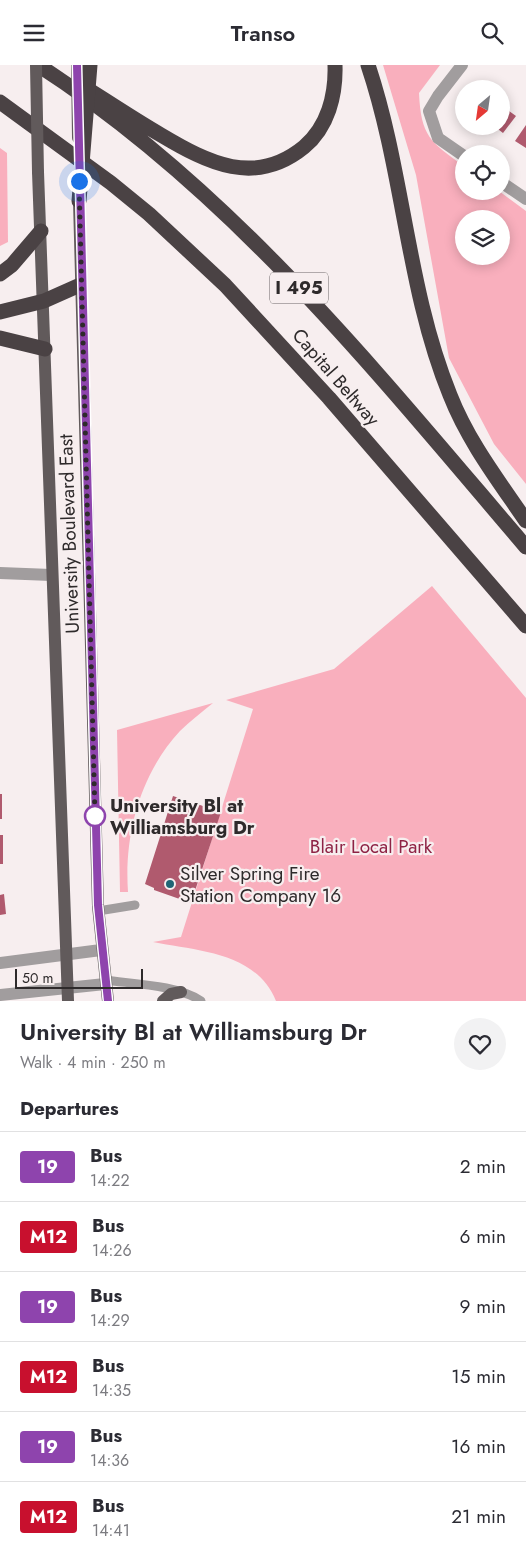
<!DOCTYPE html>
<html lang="en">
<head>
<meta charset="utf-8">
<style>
	:root { --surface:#fff; --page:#f2f2f3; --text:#2b2b33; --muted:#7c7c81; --line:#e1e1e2 }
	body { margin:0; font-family:Jost,sans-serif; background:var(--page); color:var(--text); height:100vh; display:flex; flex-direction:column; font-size:19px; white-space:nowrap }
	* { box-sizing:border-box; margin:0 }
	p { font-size:16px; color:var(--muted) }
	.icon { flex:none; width:28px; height:28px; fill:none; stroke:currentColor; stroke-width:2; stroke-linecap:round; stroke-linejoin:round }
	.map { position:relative; height:936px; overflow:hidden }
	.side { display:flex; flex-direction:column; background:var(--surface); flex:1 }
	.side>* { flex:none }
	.badge { padding:0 10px; border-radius:4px; font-size:18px; line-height:32px }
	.needle { width:32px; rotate:209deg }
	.buttons { position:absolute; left:455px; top:15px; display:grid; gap:10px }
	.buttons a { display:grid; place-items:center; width:55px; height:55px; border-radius:50%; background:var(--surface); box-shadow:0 2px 12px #0003; font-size:25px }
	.scale { position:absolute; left:15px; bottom:12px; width:128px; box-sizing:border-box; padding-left:5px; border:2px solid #2e2a2b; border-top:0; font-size:14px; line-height:18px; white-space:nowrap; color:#2e2a2b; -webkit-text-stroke:4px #f7eeef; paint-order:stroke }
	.you { position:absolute; width:25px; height:25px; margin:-12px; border:4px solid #fff; border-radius:50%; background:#1a73e8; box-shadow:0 0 0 8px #1a73e833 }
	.map>.badge { position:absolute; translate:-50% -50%; box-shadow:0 0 0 2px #fff }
	h2 { padding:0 20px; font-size:19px; line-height:45px }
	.round { display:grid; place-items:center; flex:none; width:52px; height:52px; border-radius:26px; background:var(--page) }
	.overview { display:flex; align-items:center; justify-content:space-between; height:85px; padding:0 20px }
	h1 { font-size:24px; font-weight:600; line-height:38px }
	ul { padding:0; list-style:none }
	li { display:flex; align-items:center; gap:15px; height:70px; padding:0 20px; border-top:1px solid var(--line) }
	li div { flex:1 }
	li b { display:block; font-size:19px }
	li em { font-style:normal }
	li .badge { min-width:55px; font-weight:700; text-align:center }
	header { display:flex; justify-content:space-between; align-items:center; height:65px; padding:0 20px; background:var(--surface); font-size:22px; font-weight:600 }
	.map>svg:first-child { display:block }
	.green { fill:#f9afbd; fill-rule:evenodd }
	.building { fill:#b05a6e }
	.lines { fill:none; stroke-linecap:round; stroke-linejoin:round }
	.lane { stroke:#a19d9e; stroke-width:9 }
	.street { stroke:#a19d9e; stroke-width:12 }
	.primary { stroke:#615a5b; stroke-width:12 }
	.highway { stroke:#4a4244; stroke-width:15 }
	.primary-bridge { stroke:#615a5b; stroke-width:12 }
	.highway-bridge { stroke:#4a4244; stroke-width:15 }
	.line-casing { stroke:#fff; stroke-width:11 }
	.line { stroke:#8e44ad; stroke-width:8 }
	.walk { stroke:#2e2a2b; stroke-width:5; stroke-dasharray:0 9 }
	.stop-dot { fill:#fff; stroke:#8e44ad; stroke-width:2.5 }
	.poi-dot { fill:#1f6575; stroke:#f7eeef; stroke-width:2 }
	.labels { text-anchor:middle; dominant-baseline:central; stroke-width:4.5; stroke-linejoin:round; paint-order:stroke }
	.shield { fill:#f7eeef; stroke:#6a6566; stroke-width:1 }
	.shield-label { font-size:18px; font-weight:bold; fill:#2e2a2b }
	.street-label { font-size:19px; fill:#2e2a2b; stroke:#f7eeef }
	.stop-label { font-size:19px; font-weight:bold; fill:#2e2a2b; stroke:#f7eeef; text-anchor:start }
	.park-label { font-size:19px; fill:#8e2345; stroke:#f7eeef }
	.poi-label { font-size:19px; fill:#2e2a2b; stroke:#f7eeef; text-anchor:start }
</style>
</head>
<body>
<header><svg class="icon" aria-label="menu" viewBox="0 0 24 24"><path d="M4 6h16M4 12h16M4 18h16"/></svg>Transo<svg class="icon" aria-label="search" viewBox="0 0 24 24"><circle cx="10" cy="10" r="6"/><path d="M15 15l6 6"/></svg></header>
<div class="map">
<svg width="526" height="936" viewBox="0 0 526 936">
	<rect width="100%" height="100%" fill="#f7eeef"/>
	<path class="green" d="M383,0H440L419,28C421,71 430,77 464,101V126H499L526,146V419L494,379L449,293L416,110ZM464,154H501V191H464Z
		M0,83L7,88L8,177L0,181Z
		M432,521L526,633V936H276C256,887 198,886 153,877L181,872L253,644L226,635L334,604Z
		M213,638C202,647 190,656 180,666C140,709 124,770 128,827H120L117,665Z"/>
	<path class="building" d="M501,40L516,51L503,68L494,61H501Z
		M526,60V83L515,76Z
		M0,729H2V754H0Z
		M173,731L221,747L191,838L154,825V823L145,819Z
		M0,770H3V799H0Z
		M4,829L6,849L0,850V830Z"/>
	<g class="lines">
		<path class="lane" d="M98,846L135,840
			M105,915C133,919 178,920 201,936"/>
		<path class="street" d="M462,0L438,31L429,46L438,73L464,91
			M501,117L526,134
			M0,508L51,510
			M0,898L101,885
			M0,930L105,919"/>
		<path class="primary" d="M38,107L68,936
			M79,136L98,841L108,936
			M163,936L171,929L181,927"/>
		<path class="highway" d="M38,0C232,125 378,309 526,482
			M368,0C404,107 407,225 450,330C468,376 498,415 526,456
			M84,22C110,38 135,55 161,70C208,98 255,122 304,82C328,62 336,30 335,0
			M0,37L111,118L149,149L225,220L329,333L526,561
			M0,209L12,200L41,166
			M0,247L44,236L80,220
			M0,273L45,284"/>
		<path class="primary-bridge" d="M36,0L38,107
			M77,0L78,73"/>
		<path class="highway-bridge" d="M79,136L90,0"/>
	</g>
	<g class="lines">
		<defs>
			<path id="line" d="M77,0L98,840L108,936"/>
		</defs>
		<use href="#line" class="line-casing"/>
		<use href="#line" class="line"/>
		<path class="walk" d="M79,116L95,751"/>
	</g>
	<circle class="stop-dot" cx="95" cy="751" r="10"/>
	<circle class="poi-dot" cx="170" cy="819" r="5"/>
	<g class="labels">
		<rect class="shield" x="270" y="207.5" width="58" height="31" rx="4"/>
		<g class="shield-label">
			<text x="299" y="223">I 495</text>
		</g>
		<g class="street-label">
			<text transform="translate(336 312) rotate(49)">Capital Beltway</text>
			<text transform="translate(69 469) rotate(-92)">University Boulevard East</text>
		</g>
		<g class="stop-label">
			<text x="110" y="740">University Bl at<tspan x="110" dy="22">Williamsburg Dr</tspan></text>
		</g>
		<g class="park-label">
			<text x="371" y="781">Blair Local Park</text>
		</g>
		<g class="poi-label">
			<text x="180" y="808">Silver Spring Fire<tspan x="180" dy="22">Station Company 16</tspan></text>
		</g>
	</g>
</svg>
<div class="buttons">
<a><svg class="needle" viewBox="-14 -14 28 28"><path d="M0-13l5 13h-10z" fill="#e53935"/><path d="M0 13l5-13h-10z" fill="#7c7c81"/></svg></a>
<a><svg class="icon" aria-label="locate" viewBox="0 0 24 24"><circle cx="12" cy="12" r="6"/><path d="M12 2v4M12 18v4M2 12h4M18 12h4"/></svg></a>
<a><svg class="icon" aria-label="layers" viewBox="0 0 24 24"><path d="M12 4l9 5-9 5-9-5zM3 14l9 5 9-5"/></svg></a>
</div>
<div class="scale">50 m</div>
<div class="you" style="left:79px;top:116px"></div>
</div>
<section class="side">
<div class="overview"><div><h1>University Bl at Williamsburg Dr</h1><p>Walk · 4 min · 250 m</p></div><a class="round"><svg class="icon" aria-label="heart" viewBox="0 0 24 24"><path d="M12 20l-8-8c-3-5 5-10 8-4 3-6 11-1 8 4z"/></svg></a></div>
<h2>Departures</h2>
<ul>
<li><span class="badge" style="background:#8e44ad;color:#fff">19</span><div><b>Bus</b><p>14:22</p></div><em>2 min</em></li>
<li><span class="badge" style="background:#c8102e;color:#fff">M12</span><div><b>Bus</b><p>14:26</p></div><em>6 min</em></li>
<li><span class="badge" style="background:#8e44ad;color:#fff">19</span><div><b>Bus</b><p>14:29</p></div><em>9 min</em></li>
<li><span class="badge" style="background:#c8102e;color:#fff">M12</span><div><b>Bus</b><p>14:35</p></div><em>15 min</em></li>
<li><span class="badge" style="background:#8e44ad;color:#fff">19</span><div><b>Bus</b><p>14:36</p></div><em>16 min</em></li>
<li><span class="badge" style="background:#c8102e;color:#fff">M12</span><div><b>Bus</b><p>14:41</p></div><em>21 min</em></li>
</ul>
</section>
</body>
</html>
